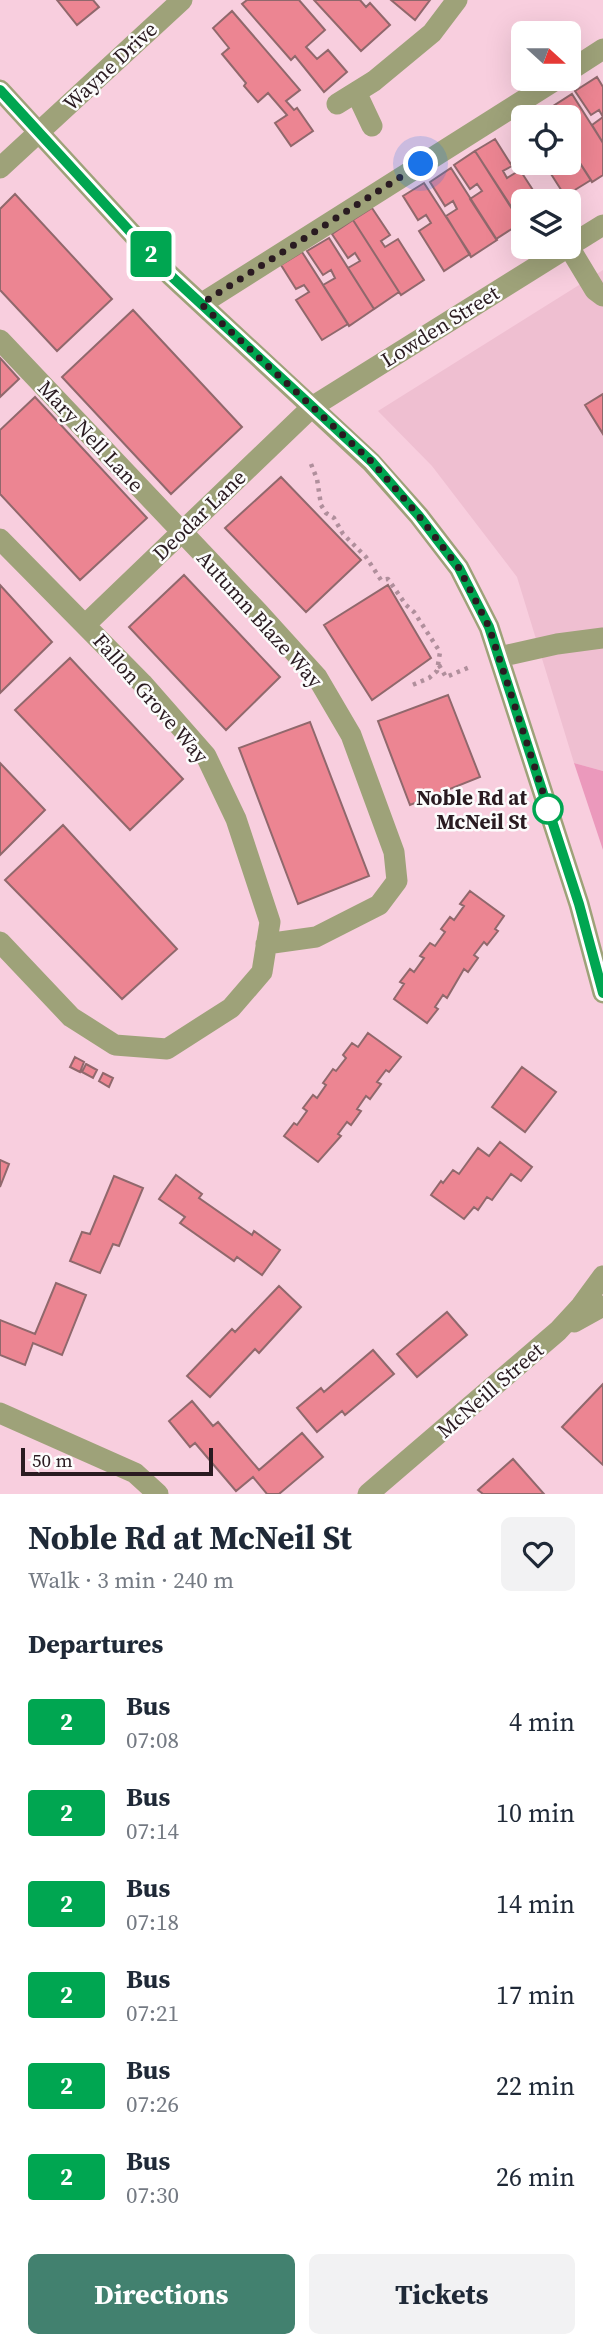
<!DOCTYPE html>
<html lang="en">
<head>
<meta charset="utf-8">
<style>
	:root { --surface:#fff; --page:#f2f2f3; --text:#1f2937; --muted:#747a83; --accent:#42816f }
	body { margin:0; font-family:"Source Serif 4",serif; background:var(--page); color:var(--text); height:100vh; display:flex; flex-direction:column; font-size:26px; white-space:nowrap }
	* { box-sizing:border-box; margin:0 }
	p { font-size:23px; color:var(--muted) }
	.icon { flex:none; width:38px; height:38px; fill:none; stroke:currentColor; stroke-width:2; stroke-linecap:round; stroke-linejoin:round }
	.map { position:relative; height:1494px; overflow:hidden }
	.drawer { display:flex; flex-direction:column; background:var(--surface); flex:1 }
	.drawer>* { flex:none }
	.badge { padding:0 14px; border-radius:5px; font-size:24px; line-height:46px }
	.needle { width:46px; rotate:111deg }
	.controls { position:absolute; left:511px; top:21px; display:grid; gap:14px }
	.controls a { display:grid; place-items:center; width:70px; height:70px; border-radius:10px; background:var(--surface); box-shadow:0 7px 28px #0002; font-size:35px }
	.scale { position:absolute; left:21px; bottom:18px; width:192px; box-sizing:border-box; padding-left:7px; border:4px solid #2a1b21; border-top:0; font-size:19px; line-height:24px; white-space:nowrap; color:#2a1b21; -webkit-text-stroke:5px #fcfcfc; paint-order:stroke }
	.you { position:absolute; width:35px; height:35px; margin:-18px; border:5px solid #fff; border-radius:50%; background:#1a73e8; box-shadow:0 0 0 10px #1a73e833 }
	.map>.badge { position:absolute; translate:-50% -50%; box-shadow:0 0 0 4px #fff }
	h2 { padding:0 28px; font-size:26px; line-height:63px }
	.round { display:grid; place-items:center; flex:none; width:74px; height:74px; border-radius:10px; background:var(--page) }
	.head { display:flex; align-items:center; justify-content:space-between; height:119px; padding:0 28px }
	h1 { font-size:33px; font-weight:700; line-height:52px }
	.cta { display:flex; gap:14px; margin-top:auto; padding:14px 28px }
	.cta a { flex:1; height:80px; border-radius:10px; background:var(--accent); color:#fff; font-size:28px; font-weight:700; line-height:80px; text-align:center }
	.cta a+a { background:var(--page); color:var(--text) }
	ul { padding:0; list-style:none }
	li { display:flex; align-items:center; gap:21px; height:91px; padding:0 28px }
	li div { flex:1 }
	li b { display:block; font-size:26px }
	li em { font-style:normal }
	li .badge { min-width:77px; font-weight:700; text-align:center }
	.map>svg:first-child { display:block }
	.built { fill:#efbfd1 }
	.green { fill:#eb99bc }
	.building { fill:#ec8592; stroke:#90686c; stroke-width:2 }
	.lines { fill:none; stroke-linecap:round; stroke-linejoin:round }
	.path { stroke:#b08f9c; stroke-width:4.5; stroke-dasharray:3.5 5; stroke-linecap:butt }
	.minor { stroke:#9ea279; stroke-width:21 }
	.line-casing { stroke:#fff; stroke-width:16 }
	.line { stroke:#00a651; stroke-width:10 }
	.walk { stroke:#2a1b21; stroke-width:7; stroke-dasharray:0 12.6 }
	.stop-dot { fill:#fff; stroke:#00a651; stroke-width:3.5 }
	.labels { text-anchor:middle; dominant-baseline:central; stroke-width:5; stroke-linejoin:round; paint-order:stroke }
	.street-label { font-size:21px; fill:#2a1b21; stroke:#fcfcfc }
	.stop-label { font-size:21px; font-weight:bold; fill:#2a1b21; stroke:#fcfcfc; text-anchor:end }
</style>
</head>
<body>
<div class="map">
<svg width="603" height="1494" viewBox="0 0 603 1494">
	<rect width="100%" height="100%" fill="#f8cede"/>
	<path class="built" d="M603,270V771L574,763L517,577L432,466L378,411Z"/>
	<path class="green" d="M574,763L603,771V850Z"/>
	<path class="building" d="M57,0H93L99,7L77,25Z
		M247,0H299L325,30L306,47L317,59L328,50L347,72L324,92L295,56L291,60L242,4Z
		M314,0H360L366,7L370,3L390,25L361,51Z
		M391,0H430L415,20Z
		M232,11L300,90L286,101L294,110L297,108L313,131L291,146L275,123L287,115L268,93L258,102L244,86L246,83L222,54L229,48L213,28Z
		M597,77L603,87V117L599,110L591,115L575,91Z
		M572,94L603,143V175L592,182L569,146V141L579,134L574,127L569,130V117H557L550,108Z
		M545,108L551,117H531Z
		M603,117V143L592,125Z
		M495,139L512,166L503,171L507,178L520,170L540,201H523V225L475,151Z
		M569,146L591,180L565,196L544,163H569Z
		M475,151L521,223L496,239L470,199L482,191L477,184L470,189L454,165Z
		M451,168L497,240L471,257L446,216L457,209L453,201L445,206L430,182Z
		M424,183L470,254L444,271L419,231L431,223L426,215L418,220L403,196Z
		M15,194L112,299L57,351L0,290V209Z
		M372,208L390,235L381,241L385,247L398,239L424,280L401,295L353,220Z
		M353,220L399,292L374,309L348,268L360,261L355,253L348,258L332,234Z
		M329,238L374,309L349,326L323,285L335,278L331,270L323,275L307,251Z
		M302,252L348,324L322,340L296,300L309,292L304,285L296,289L281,265Z
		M133,310L242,427L171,494L62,377Z
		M0,358L19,379L0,397Z
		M603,394V434L585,405Z
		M35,397L147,518L80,580L0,494V430Z
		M281,477L361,560L306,612L225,528Z
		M184,575L280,677L226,730L129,627Z
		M0,585L52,642L0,693Z
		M388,585L431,658L372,700L324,625Z
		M70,658L183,779L130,830L15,710Z
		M448,695L480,777L410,805L378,721Z
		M310,722L369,876L298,904L239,748Z
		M0,763L45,810L0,855Z
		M63,825L177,949L122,999L5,880Z
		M470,891L504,916L495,929L498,931L487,945L484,942L474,955L478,958L468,972L464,969L447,998L443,995L435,1007L438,1009L427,1023L394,999L404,984L400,982L410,969L414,972L424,958L420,956L430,943L435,946L445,932L441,929L450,917L454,920L464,906L460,904Z
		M368,1033L401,1057L389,1072L386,1070L377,1082L381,1084L370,1099L366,1096L357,1109L361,1111L351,1125L347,1122L338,1134L341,1136L318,1162L284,1136L294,1123L297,1125L307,1111L303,1108L313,1095L317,1098L326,1085L323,1083L333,1069L336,1071L346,1058L343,1055L352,1043L358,1047Z
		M75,1057L84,1062L80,1072L70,1067Z
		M86,1064L97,1070L93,1078L82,1072Z
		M522,1067L556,1092L525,1132L492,1107Z
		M103,1073L113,1078L109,1087L99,1081Z
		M500,1142L532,1167L521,1181L511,1174L492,1200L487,1197L478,1210L474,1207L464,1219L431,1195L441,1181L443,1183L453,1170L459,1174L478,1148L489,1156Z
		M0,1160L9,1164L0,1187Z
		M176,1175L202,1194L199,1198L252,1235L254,1231L280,1250L262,1275L237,1257L234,1261L180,1223L185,1217L159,1199Z
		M114,1176L143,1188L119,1246L113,1244L100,1273L70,1261L82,1232L90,1234Z
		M56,1283L86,1295L62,1355L33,1343L25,1365L0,1355V1320L35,1334Z
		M279,1286L301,1307L259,1353L255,1349L210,1397L187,1376L232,1329L235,1332Z
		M447,1312L467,1335L417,1377L397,1354Z
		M373,1350L394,1374L345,1415L342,1411L317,1432L297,1408L321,1388L324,1392Z
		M603,1384V1465L562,1427Z
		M192,1401L213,1426L218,1422L259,1470L302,1433L323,1457L279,1494H267L253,1477L236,1491L195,1443L190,1447L169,1421Z
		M513,1459L544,1494H483L478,1490Z"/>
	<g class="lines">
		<path class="path" d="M311,464L317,479L321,505L326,513L334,518L343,534L366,557L381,580L388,579L406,605L414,612L440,652L437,671L429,678L410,686
			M439,665L446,677L470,667"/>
		<path class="minor" d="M569,71L603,49
			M0,90L170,275L371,462L419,516L459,568L489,627L579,904L603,993
			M356,92L372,126
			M337,104L374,81L432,33L457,0
			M0,168L182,0
			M569,246L603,225
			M569,247L595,290L603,296
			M201,304L557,79
			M0,340L258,612L317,677L351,735L394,852L397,881L379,905L316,937L266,944
			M0,539L142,683L206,756L236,819L270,922L262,972L231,1008L167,1049L115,1045L71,1017L0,942
			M86,624L312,407L568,247
			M499,657L557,644L603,638
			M574,1322L603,1306
			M0,1413L135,1473L158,1494
			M368,1494L558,1331L581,1306L603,1276"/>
	</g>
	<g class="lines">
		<defs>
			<path id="line" d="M0,90L170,275L372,462L419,516L459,568L489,627L579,904L603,993"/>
		</defs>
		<use href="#line" class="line-casing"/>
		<use href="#line" class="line"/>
		<path class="walk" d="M421,164L201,304L372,462L419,516L459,568L489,627L551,817L548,809"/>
	</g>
	<circle class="stop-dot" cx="548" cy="809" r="14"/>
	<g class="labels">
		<g class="street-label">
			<text transform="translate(110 66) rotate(-43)">Wayne Drive</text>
			<text transform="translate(440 326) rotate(-32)">Lowden Street</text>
			<text transform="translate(91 436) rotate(47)">Mary Nell Lane</text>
			<text transform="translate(199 515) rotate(-44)">Deodar Lane</text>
			<text transform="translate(260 619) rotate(48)">Autumn Blaze Way</text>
			<text transform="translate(151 698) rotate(49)">Fallon Grove Way</text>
			<text transform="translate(490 1390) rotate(-41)">McNeill Street</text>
		</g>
		<g class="stop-label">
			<text x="527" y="797">Noble Rd at<tspan x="527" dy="24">McNeil St</tspan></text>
		</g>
	</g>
</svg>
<div class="controls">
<a><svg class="needle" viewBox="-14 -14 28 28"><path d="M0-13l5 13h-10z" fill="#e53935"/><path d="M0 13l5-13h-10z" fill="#747a83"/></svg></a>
<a><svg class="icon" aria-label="locate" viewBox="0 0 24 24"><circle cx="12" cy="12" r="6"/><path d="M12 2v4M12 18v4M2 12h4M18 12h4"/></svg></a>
<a><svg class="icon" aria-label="layers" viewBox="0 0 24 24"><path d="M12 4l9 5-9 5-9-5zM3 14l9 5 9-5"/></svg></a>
</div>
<div class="scale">50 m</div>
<div class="you" style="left:421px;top:164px"></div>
<b class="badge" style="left:151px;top:254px;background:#00a651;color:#fff">2</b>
</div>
<section class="drawer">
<div class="head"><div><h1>Noble Rd at McNeil St</h1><p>Walk · 3 min · 240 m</p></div><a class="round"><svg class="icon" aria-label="heart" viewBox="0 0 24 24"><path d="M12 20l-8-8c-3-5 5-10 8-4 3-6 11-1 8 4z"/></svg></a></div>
<h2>Departures</h2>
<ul>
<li><span class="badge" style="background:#00a651;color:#fff">2</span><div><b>Bus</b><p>07:08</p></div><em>4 min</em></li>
<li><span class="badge" style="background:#00a651;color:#fff">2</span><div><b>Bus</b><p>07:14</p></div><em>10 min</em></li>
<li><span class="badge" style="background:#00a651;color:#fff">2</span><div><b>Bus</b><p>07:18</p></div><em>14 min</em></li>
<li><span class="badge" style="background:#00a651;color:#fff">2</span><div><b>Bus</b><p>07:21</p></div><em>17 min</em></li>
<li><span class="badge" style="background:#00a651;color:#fff">2</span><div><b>Bus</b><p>07:26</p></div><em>22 min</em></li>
<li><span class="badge" style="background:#00a651;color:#fff">2</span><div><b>Bus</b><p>07:30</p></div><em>26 min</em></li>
</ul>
<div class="cta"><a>Directions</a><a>Tickets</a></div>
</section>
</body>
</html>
